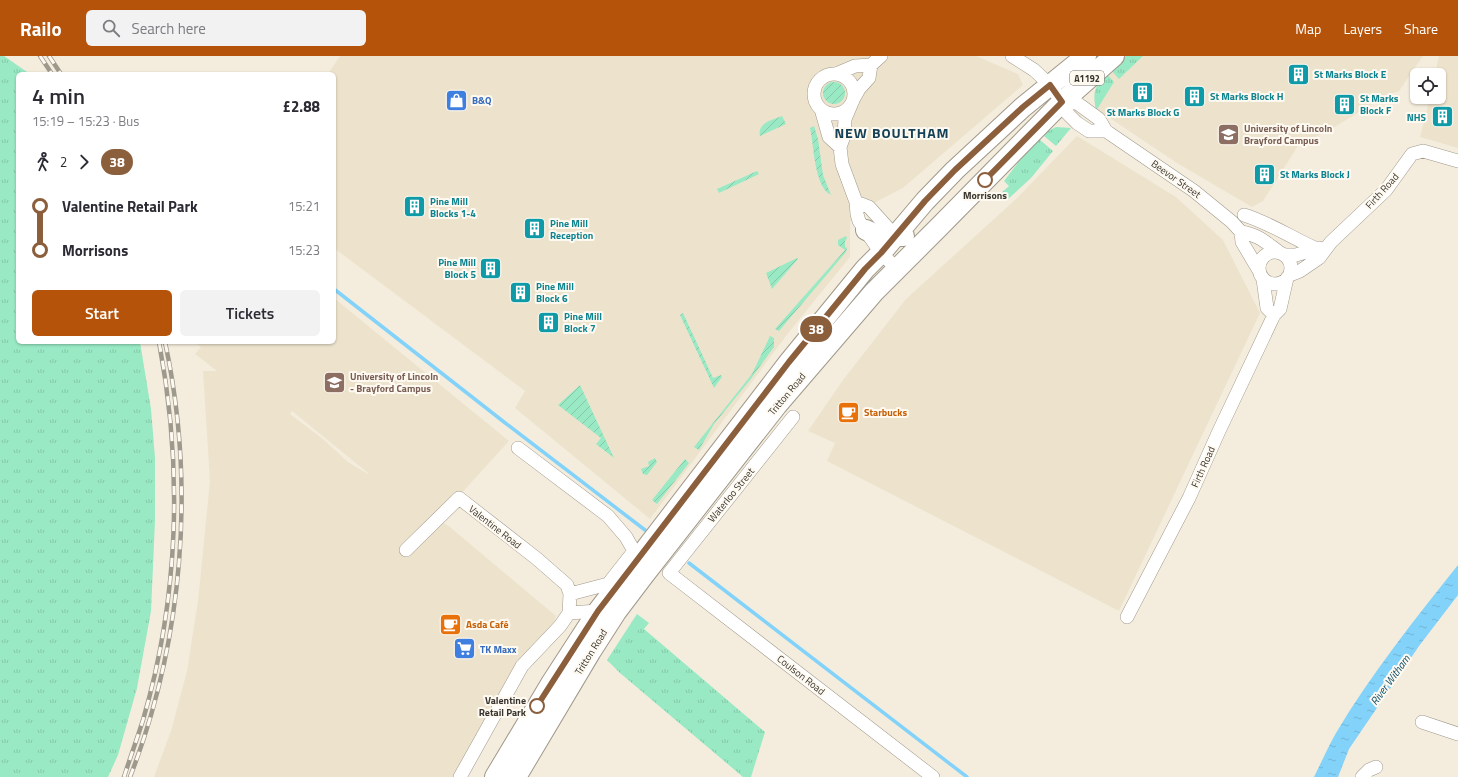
<!DOCTYPE html>
<html lang="en">
<head>
<meta charset="utf-8">
<style>
	:root { --surface:#fff; --page:#f2f2f3; --text:#2b2b33; --muted:#7c7c81; --accent:#b45309 }
	body { margin:0; font-family:"Titillium Web",sans-serif; background:var(--page); color:var(--text); height:100vh; display:flex; flex-direction:column; font-size:15px; white-space:nowrap }
	* { box-sizing:border-box; margin:0 }
	p { font-size:13px; color:var(--muted) }
	.icon { flex:none; width:22px; height:22px; fill:none; stroke:currentColor; stroke-width:2; stroke-linecap:round; stroke-linejoin:round }
	.map { position:relative; flex:1; overflow:hidden }
	.panel { position:absolute; left:16px; top:16px; width:320px; height:272px; display:flex; flex-direction:column; background:var(--surface); border-radius:6px; box-shadow:0 1px 3px #0004 }
	.panel>* { flex:none }
	.badge { padding:0 8px; border-radius:13px; font-size:14px; line-height:26px }
	.fabs { position:absolute; left:1410px; top:12px; display:grid; gap:8px }
	.fabs a { display:grid; place-items:center; width:36px; height:36px; border-radius:6px; background:var(--surface); box-shadow:0 1px 3px #0004; font-size:20px }
	.map>.badge { position:absolute; translate:-50% -50%; box-shadow:0 0 0 2px #fff }
	.legs { display:flex; align-items:center; gap:6px; height:44px; padding:0 16px; font-size:13px }
	.legs p { margin-inline-start:auto }
	.head { display:flex; align-items:center; justify-content:space-between; height:68px; padding:0 16px }
	h1 { font-size:22px; font-weight:600; line-height:30px }
	.primary-button { display:flex; gap:8px; margin-top:auto; padding:8px 16px }
	.primary-button a { flex:1; height:46px; border-radius:6px; background:var(--accent); color:#fff; font-size:16px; font-weight:600; line-height:46px; text-align:center }
	.primary-button a+a { background:var(--page); color:var(--text) }
	ul { padding:0 16px; list-style:none }
	li { display:flex; align-items:center; gap:14px; height:44px; font-size:15px }
	li i { display:grid; place-items:center; width:6px; height:100%; margin:0 5px; background:currentColor }
	li i::after { content:''; width:10px; height:10px; margin:-5px; border:3px solid; border-radius:50%; background:var(--surface) }
	li p { margin-inline-start:auto }
	li:first-child i { background:linear-gradient(#0000 50%,currentColor 0) }
	li:last-child i { background:linear-gradient(currentColor 50%,#0000 0) }
	header { display:flex; align-items:center; gap:24px; box-sizing:border-box; height:56px; padding:0 20px; background:var(--accent); color:#fff }
	header strong { font-size:19px }
	nav { display:flex; gap:22px; margin-inline-start:auto; font-size:14px }
	.search { width:280px; height:36px; background:var(--page); display:flex; align-items:center; gap:10px; box-sizing:border-box; padding:0 14px; border-radius:6px; color:var(--muted); font-size:15px }
	.map>svg:first-child { display:block }
	.built { fill:#ede3cc; fill-rule:evenodd }
	.grass { fill:url(#grass-tufts) }
	.garden { fill:url(#garden-furrows) }
	.water { fill:url(#water-ripples) }
	.lines { fill:none; stroke-linecap:round; stroke-linejoin:round }
	.stream { stroke:#82d2fa; stroke-width:3.5 }
	.street-casing { stroke:#a0998b; stroke-width:14 }
	.primary-casing { stroke:#a0998b; stroke-width:22 }
	.street { stroke:#fff; stroke-width:13 }
	.primary { stroke:#fff; stroke-width:20 }
	.rail-casing { stroke:#9e998d; stroke-width:4.5 }
	.rail { stroke:#fffaf1; stroke-width:3; stroke-dasharray:9; stroke-linecap:butt }
	.line-1-casing { stroke:#fff; stroke-width:9 }
	.line-1 { stroke:#8b5e3c; stroke-width:6 }
	.stop-1-dot { fill:#fff; stroke:#8b5e3c; stroke-width:2 }
	.labels { text-anchor:middle; dominant-baseline:central; stroke-width:4; stroke-linejoin:round; paint-order:stroke }
	.shield { fill:#fffaf1; stroke:#736f68; stroke-width:1 }
	.shield-label { font-size:9px; font-weight:bold; fill:#37342e }
	.culture-label { font-size:10px; font-weight:bold; fill:#0d838f; stroke:#fffaf1; text-anchor:start }
	.shop-label { font-size:10px; font-weight:bold; fill:#366cbe; stroke:#fffaf1; text-anchor:start }
	.education-label { font-size:10px; font-weight:bold; fill:#785e54; stroke:#fffaf1; text-anchor:start }
	.street-label { font-size:10px; fill:#37342e; stroke:#fffaf1 }
	.stop-label { font-size:10px; font-weight:bold; fill:#37342e; stroke:#fffaf1 }
	.food-label { font-size:10px; font-weight:bold; fill:#c56008; stroke:#fffaf1; text-anchor:start }
	.water-label { font-size:11px; font-style:italic; fill:#0e506b; stroke:#fffaf1 }
	.district-label { font-size:14px; font-weight:bold; letter-spacing:1px; fill:#164157; stroke:#fffaf1 }
</style>
</head>
<body>
<header>
<strong>Railo</strong>
<div class="search"><svg class="icon" aria-label="search" viewBox="0 0 24 24"><circle cx="10" cy="10" r="6"/><path d="M15 15l6 6"/></svg>Search here</div>
<nav><a>Map</a><a>Layers</a><a>Share</a></nav>
</header>
<div class="map">
<svg width="1458" height="721" viewBox="0 0 1458 721">
	<defs>
		<pattern id="grass-tufts" width="24" height="20" patternUnits="userSpaceOnUse"><rect width="24" height="20" fill="#98e9c4"/><path d="M3 7l-1-3M5 7V3M7 7l1-3M15 17l-1-3M17 17v-4M19 17l1-3" fill="none" stroke="#84c8a9"/></pattern>
		<pattern id="garden-furrows" width="10" height="10" patternUnits="userSpaceOnUse"><rect width="10" height="10" fill="#98e9c4"/><path d="M-1 1l2-2M0 10L10 0M9 11l2-2" fill="none" stroke="#84c8a9"/></pattern>
		<pattern id="water-ripples" width="26" height="14" patternUnits="userSpaceOnUse"><rect width="26" height="14" fill="#82d2fa"/><path d="M2 4q2-2 4 0t4 0M15 11q2-2 4 0t4 0" fill="none" stroke="#71b5d7"/></pattern>
	</defs>
	<rect width="100%" height="100%" fill="#f4eddd"/>
	<path class="built" d="M340,0H976L1018,18L1023,29L903,132L860,154L850,166V201L789,276L650,463L515,352L525,335L334,192V18H328Z
		M1126,0H1423L1399,35L1385,40L1333,72L1298,90L1263,145L1252,151L1177,107L1105,59L1098,58L1096,55L1094,44L1096,31Z
		M1439,0H1458V92L1420,81L1430,41H1439V19H1435Z
		M1077,80L1176,141L1223,184L1260,257L1119,555L827,405L835,387L808,375L843,324L906,243L1016,143Z
		M334,242L509,385L438,463L450,471L556,560L553,569L454,721H154L171,675L187,615L198,545L210,425L203,315H217L195,298L201,291L194,286H334ZM292,355L368,417V418L348,406L323,383L290,358Z"/>
	<path class="grass" d="M0,0H4L30,18H18V286H140L151,353L155,402V465L151,555L137,632L118,699L108,721H0Z
		M1126,0H1143L1119,23L1111,14Z
		M1107,18L1114,26L1096,55C1093,36 1093,32 1107,18Z
		M1056,71L1071,72L1056,90L1044,80L1048,75Z
		M1039,83L1053,95L1031,122L1006,145L1000,144L997,141L1009,130L1004,125L1030,91Z
		M637,558L649,567L644,573L765,676L751,721H743L620,617L607,604Z"/>
	<path class="garden" d="M823 37a11 11 0 1 1 22 0a11 11 0 1 1-22 0Z
		M782,60L786,68L760,80C757,67 772,64 782,60Z
		M814,70L818,83L823,119L831,139C814,131 814,89 810,72Z
		M757,115L759,118L719,137L717,133Z
		M846,180L847,182L845,185V191L847,192L846,196L779,275L775,273L845,194L838,189V184Z
		M797,202L798,203L772,233L766,217Z
		M683,257L713,322L721,319L722,321L714,332L680,259Z
		M770,280L774,282V291L750,324L714,368L699,394L694,391L752,318Z
		M580,329L614,402L596,388L601,382L558,349Z
		M655,402L657,406L647,419L643,418L641,413L649,410L648,406Z
		M685,403L689,407L657,448L652,444Z"/>
	<path class="water" d="M1458,509V539L1419,590L1349,693L1338,721H1314C1321,707 1328,691 1336,677C1371,618 1415,563 1458,509Z"/>
	<g class="lines">
		<path class="stream" d="M334,233L504,366L645,474
			M689,507L967,721"/>
		<defs>
			<path id="street" d="M1012,0L1034,14L1050,29L1062,46L1067,57L1077,67L1089,75H1106
				M836,18L855,10L871,9L881,0
				M814 38a20 20 0 1 1 40 0a20 20 0 1 1-40 0Z
				M854,42L859,33L869,22L871,9
				M1062,46L1077,47L1099,63L1106,75L1194,135L1232,166L1241,176L1242,186L1258,213
				M851,49L845,63L844,80L840,91L842,108L856,146L857,158L859,165L881,197L897,213
				M821,53L829,81L840,91
				M856,146L869,151L897,182
				M1244,159C1270,167 1292,182 1317,193
				M1241,176C1259,179 1265,186 1279,196
				M1259 212a16 16 0 1 1 32 0a16 16 0 1 1-32 0Z
				M1285,199H1296L1319,192
				M1290,219L1300,215L1319,202L1331,186L1386,134L1412,98L1423,95L1458,105
				M1263,223L1267,252L1274,259
				M793,361L669,517L933,721
				M518,392L608,460L626,481L634,495L608,528L570,538
				M406,494L459,442L536,502L567,529L570,538L569,557L560,570L522,610L460,721
				M569,557L598,555
				M1127,561L1189,442L1219,375L1274,259L1280,253L1287,222
				M1422,666L1458,678
				M1362,721L1369,714L1376,711"/>
			<path id="primary" d="M866,174L877,179L904,180
				M495,721L552,626L598,555L789,306L865,213L881,197L925,145L955,114L1023,51L1086,0
				M516,721L591,595L616,556L644,519L777,349L874,236L940,170L1062,46L1114,0"/>
		</defs>
		<use href="#street" class="street-casing"/>
		<use href="#primary" class="primary-casing"/>
		<use href="#street" class="street"/>
		<use href="#primary" class="primary"/>
		<defs>
			<path id="rail" d="M40,0L52,18
				M49,0L61,18
				M124,721C130,702 137,683 143,664C179,541 183,412 159,286
				M130,721C183,585 196,429 165,286"/>
		</defs>
		<use href="#rail" class="rail-casing"/>
		<use href="#rail" class="rail"/>
	</g>
	<g class="lines">
		<defs>
			<path id="line-1" d="M537,650L598,555L789,306L865,213L881,197L925,145L955,114L1023,51L1050,29L1062,46L985,124"/>
		</defs>
		<use href="#line-1" class="line-1-casing"/>
		<use href="#line-1" class="line-1"/>
	</g>
	<defs>
		<symbol id="building-square" viewBox="-11 -11 22 22"><rect x="-9" y="-9" width="18" height="18" rx="4" fill="#0f9aa8" stroke="#fffaf1"/><path d="M-4-6H4V6H1V3H-1V6H-4ZM-2.5-4.3h1.7v1.8h-1.7ZM.8-4.3h1.7v1.8H.8ZM-2.5-1h1.7V.8h-1.7ZM.8-1h1.7V.8H.8Z" fill="#fff"/></symbol>
		<symbol id="shop-square" viewBox="-11 -11 22 22"><rect x="-9" y="-9" width="18" height="18" rx="4" fill="#3f7fe0" stroke="#fffaf1"/><path d="M-5-2.5h2.3a2.7 3.5 0 0 1 5.4 0H5L5.5 6h-11ZM-1.5-2.5h3a1.5 2.3 0 0 0-3 0Z" fill="#fff"/></symbol>
		<symbol id="university-square" viewBox="-11 -11 22 22"><rect x="-9" y="-9" width="18" height="18" rx="4" fill="#8d6e63" stroke="#fffaf1"/><path d="M0-5L7-2L0 1L-7-2ZM-4 1L0 2.5L4 1V4Q0 6-4 4Z" fill="#fff"/></symbol>
		<symbol id="cafe-square" viewBox="-11 -11 22 22"><rect x="-9" y="-9" width="18" height="18" rx="4" fill="#e8710a" stroke="#fffaf1"/><path d="M-5.5-4.5H6V0H3Q3 3.5 0 3.5H-2.5Q-5.5 3.5-5.5 0ZM3-3.2v2h1.7v-2ZM-6 4.5H4V6H-6Z" fill="#fff"/></symbol>
		<symbol id="supermarket-square" viewBox="-11 -11 22 22"><rect x="-9" y="-9" width="18" height="18" rx="4" fill="#3f7fe0" stroke="#fffaf1"/><path d="M-6-5.5h2.5l.6 2H6L4.5 2H-2.5L-4.4-4H-6ZM-1.5 3.2a1.3 1.3 0 1 0 .1 0ZM3 3.2a1.3 1.3 0 1 0 .1 0Z" fill="#fff"/></symbol>
	</defs>
	<g fill-rule="evenodd">
		<use href="#building-square" x="1286" y="6" width="25" height="25"/>
		<use href="#building-square" x="1130" y="24" width="25" height="25"/>
		<use href="#building-square" x="1182" y="28" width="25" height="25"/>
		<use href="#shop-square" x="444" y="32" width="25" height="25"/>
		<use href="#building-square" x="1332" y="36" width="25" height="25"/>
		<use href="#building-square" x="1430" y="48" width="25" height="25"/>
		<use href="#university-square" x="1216" y="66" width="25" height="25"/>
		<use href="#building-square" x="1252" y="106" width="25" height="25"/>
		<use href="#building-square" x="402" y="138" width="25" height="25"/>
		<use href="#building-square" x="522" y="160" width="25" height="25"/>
		<use href="#building-square" x="478" y="200" width="25" height="25"/>
		<use href="#building-square" x="508" y="224" width="25" height="25"/>
		<use href="#building-square" x="536" y="254" width="25" height="25"/>
		<use href="#university-square" x="322" y="314" width="25" height="25"/>
		<use href="#cafe-square" x="836" y="344" width="25" height="25"/>
		<use href="#cafe-square" x="438" y="556" width="25" height="25"/>
		<use href="#supermarket-square" x="452" y="580" width="25" height="25"/>
	</g>
	<g class="stop-1-dot">
		<circle cx="985" cy="124" r="7"/>
		<circle cx="537" cy="650" r="7"/>
	</g>
	<g class="labels">
		<rect class="shield" x="1070" y="15" width="34" height="14" rx="3"/>
		<g class="shield-label">
			<text x="1087" y="22">A1192</text>
		</g>
		<g class="culture-label">
			<text x="1314" y="18">St Marks Block E</text>
			<text x="1210" y="40">St Marks Block H</text>
			<text x="1360" y="42">St Marks<tspan x="1360" dy="12">Block F</tspan></text>
			<text x="1143" y="56" text-anchor="middle">St Marks Block G</text>
			<text x="1426" y="61" text-anchor="end">NHS</text>
			<text x="1280" y="118">St Marks Block J</text>
			<text x="430" y="145">Pine Mill<tspan x="430" dy="12">Blocks 1-4</tspan></text>
			<text x="550" y="167">Pine Mill<tspan x="550" dy="12">Reception</tspan></text>
			<text x="476" y="206" text-anchor="end">Pine Mill<tspan x="476" dy="12">Block 5</tspan></text>
			<text x="536" y="230">Pine Mill<tspan x="536" dy="12">Block 6</tspan></text>
			<text x="564" y="260">Pine Mill<tspan x="564" dy="12">Block 7</tspan></text>
		</g>
		<g class="shop-label">
			<text x="472" y="44">B&amp;Q</text>
			<text x="480" y="593">TK Maxx</text>
		</g>
		<g class="education-label">
			<text x="1244" y="72">University of Lincoln<tspan x="1244" dy="12">Brayford Campus</tspan></text>
			<text x="350" y="320">University of Lincoln<tspan x="350" dy="12">- Brayford Campus</tspan></text>
		</g>
		<g class="street-label">
			<text transform="translate(1176 123) rotate(35)">Beevor Street</text>
			<text transform="translate(1382 135) rotate(-48)">Firth Road</text>
			<text transform="translate(787 338) rotate(-50)">Tritton Road</text>
			<text transform="translate(1203 411) rotate(-66)">Firth Road</text>
			<text transform="translate(731 439) rotate(-51)">Waterloo Street</text>
			<text transform="translate(495 471) rotate(38)">Valentine Road</text>
			<text transform="translate(591 596) rotate(-58)">Tritton Road</text>
			<text transform="translate(801 619) rotate(38)">Coulson Road</text>
		</g>
		<g class="stop-label">
			<text x="985" y="139">Morrisons</text>
			<text x="526" y="644" text-anchor="end">Valentine<tspan x="526" dy="12">Retail Park</tspan></text>
		</g>
		<g class="food-label">
			<text x="864" y="356">Starbucks</text>
			<text x="466" y="568">Asda Café</text>
		</g>
		<g class="water-label">
			<text transform="translate(1390 624) rotate(-54)">River Witham</text>
		</g>
		<g class="district-label">
			<text x="892" y="76">NEW BOULTHAM</text>
		</g>
	</g>
</svg>
<div class="fabs">
<a><svg class="icon" aria-label="locate" viewBox="0 0 24 24"><circle cx="12" cy="12" r="6"/><path d="M12 2v4M12 18v4M2 12h4M18 12h4"/></svg></a>
</div>
<b class="badge" style="left:816px;top:273px;background:#8b5e3c;color:#fff">38</b>
<section class="panel">
<div class="head"><div><h1>4 min</h1><p>15:19 – 15:23 · Bus</p></div><b>£2.88</b></div>
<div class="legs"><svg class="icon" aria-label="walk" viewBox="0 0 24 24"><circle cx="13" cy="4" r="2"/><path d="M13 8l-2 6 4 7M11 14l-3 7M7 12l3-4h3l4 4"/></svg>2<svg class="icon" aria-label="forward" viewBox="0 0 24 24"><path d="M9 5l7 7-7 7"/></svg><b class="badge" style="background:#8b5e3c;color:#fff">38</b></div>
<ul>
<li><i style="color:#8b5e3c"></i><b>Valentine Retail Park</b><p>15:21</p></li>
<li><i style="color:#8b5e3c"></i><b>Morrisons</b><p>15:23</p></li>
</ul>
<div class="primary-button"><a>Start</a><a>Tickets</a></div>
</section>
</div>
</body>
</html>
